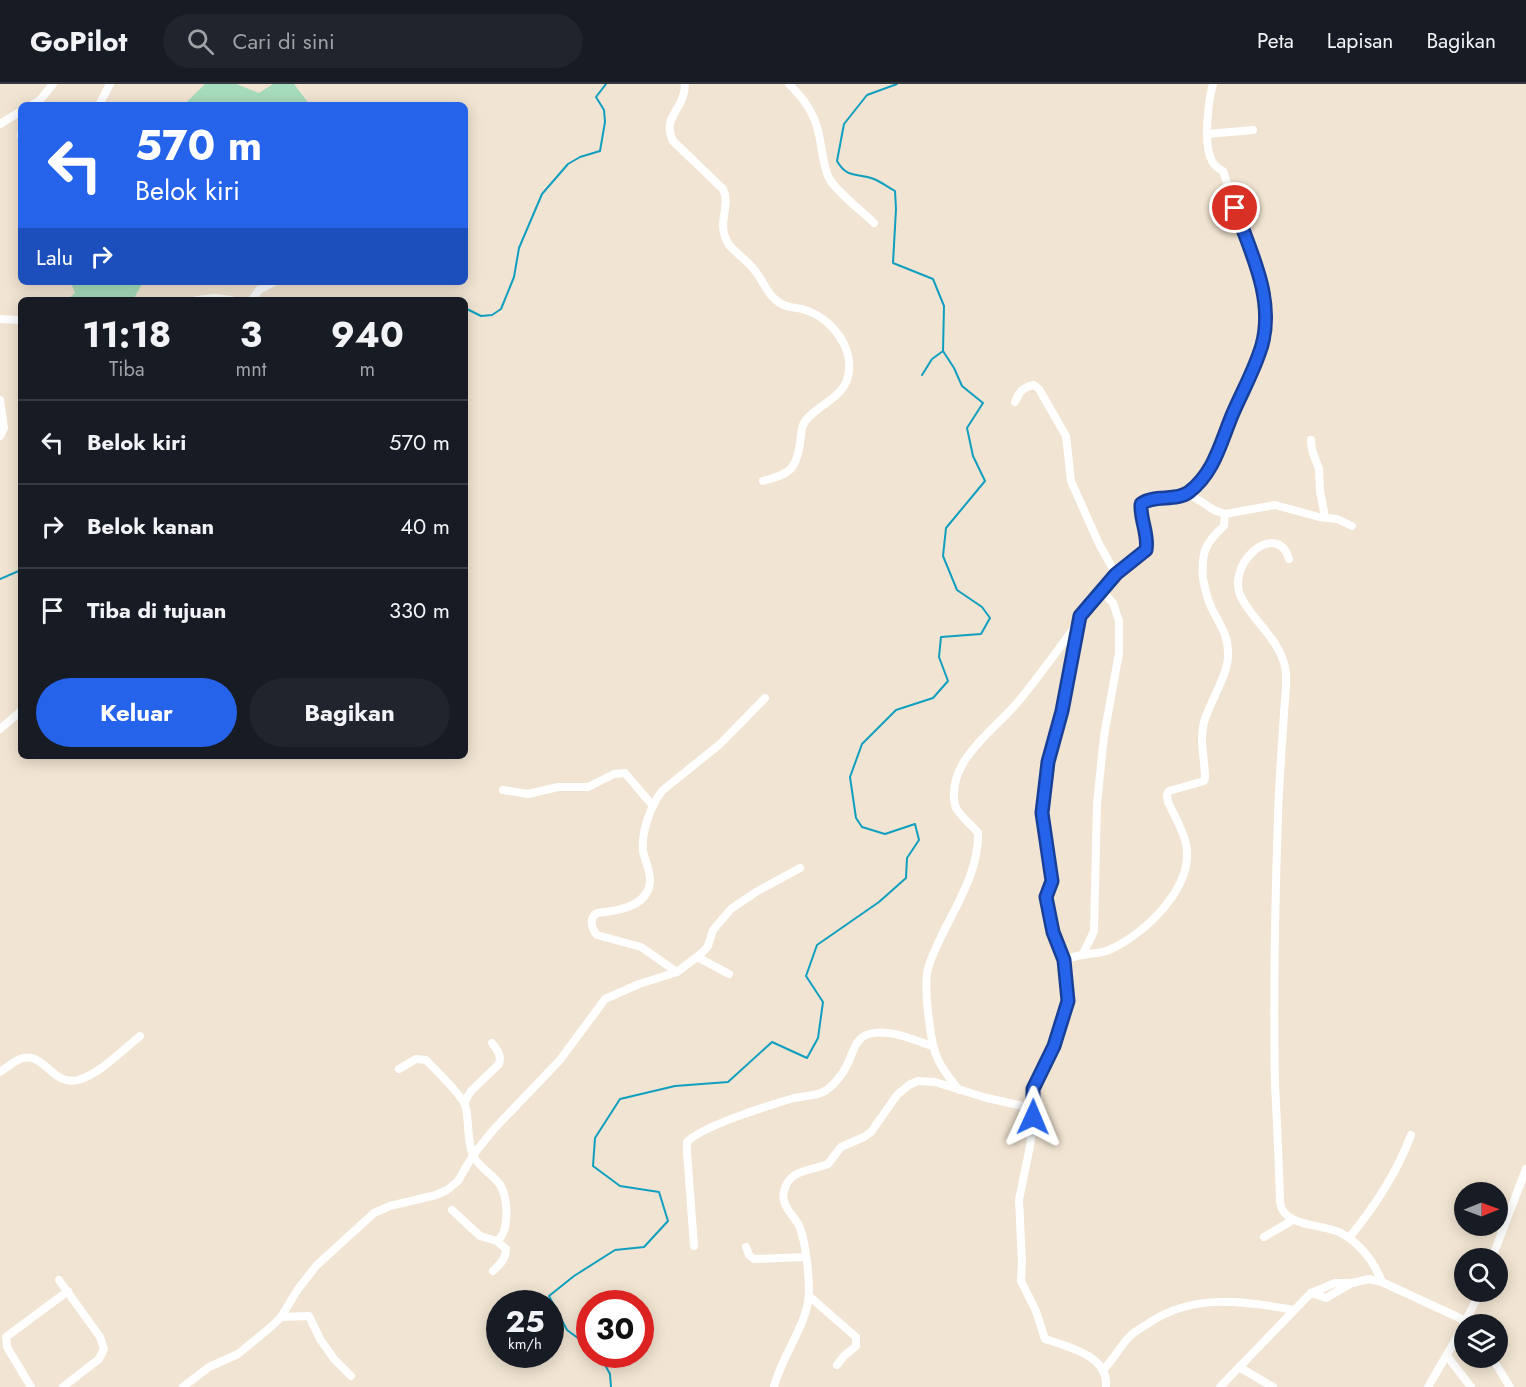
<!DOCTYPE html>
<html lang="id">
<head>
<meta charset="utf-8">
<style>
	body { margin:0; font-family:Jost,sans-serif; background:#20242c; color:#f1f3f6; height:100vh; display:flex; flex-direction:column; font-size:22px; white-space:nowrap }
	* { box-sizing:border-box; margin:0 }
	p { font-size:20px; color:#9ea1a6 }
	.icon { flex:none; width:33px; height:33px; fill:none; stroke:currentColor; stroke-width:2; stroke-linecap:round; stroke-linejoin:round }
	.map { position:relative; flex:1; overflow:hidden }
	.side { position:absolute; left:18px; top:213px; width:450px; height:462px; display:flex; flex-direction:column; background:#171b24; border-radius:9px; box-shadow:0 3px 15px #0003 }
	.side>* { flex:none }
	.banner { position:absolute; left:18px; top:18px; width:450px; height:183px; border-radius:9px; box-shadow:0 3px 15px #0003; background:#2563eb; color:#fff; overflow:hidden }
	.needle { width:39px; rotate:89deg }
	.tools { position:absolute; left:1454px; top:1098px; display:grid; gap:12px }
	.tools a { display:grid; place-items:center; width:54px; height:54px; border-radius:50%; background:#171b24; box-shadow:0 3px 15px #0003; font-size:30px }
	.speed { position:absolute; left:486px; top:1206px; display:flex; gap:12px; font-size:30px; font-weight:700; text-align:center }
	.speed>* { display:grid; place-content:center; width:78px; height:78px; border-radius:50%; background:#171b24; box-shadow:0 3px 15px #0003; line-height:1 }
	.speed small { font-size:15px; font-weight:400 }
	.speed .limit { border:9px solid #d22; background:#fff; color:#111 }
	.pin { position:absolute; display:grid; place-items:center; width:51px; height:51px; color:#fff; margin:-26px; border:3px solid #fff; border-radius:50%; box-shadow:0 2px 6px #0007 }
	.me { position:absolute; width:66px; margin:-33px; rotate:1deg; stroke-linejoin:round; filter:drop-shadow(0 0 4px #0008) }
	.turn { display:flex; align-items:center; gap:21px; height:126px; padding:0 18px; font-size:27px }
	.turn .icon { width:78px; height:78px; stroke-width:2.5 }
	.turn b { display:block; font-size:42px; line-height:51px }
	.then { display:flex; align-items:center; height:57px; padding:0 18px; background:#0003; gap:12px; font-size:22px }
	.eta { display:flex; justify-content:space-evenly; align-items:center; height:102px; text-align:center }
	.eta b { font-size:36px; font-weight:700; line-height:42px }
	.primary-button { display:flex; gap:12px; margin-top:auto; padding:12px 18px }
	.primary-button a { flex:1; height:69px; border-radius:36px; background:#2563eb; color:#fff; font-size:24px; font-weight:700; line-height:69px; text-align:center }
	.primary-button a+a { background:#20242c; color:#f1f3f6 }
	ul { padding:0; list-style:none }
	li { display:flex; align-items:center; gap:18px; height:84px; padding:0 18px; border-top:2px solid #363941 }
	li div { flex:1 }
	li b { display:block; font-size:22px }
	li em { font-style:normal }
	header { display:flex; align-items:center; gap:36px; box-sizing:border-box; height:84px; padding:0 30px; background:#171b24; border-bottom:2px solid #363941 }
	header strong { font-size:28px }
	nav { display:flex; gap:33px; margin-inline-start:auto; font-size:21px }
	.search { width:420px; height:54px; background:#20242c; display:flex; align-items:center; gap:15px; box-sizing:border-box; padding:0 21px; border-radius:33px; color:#9ea1a6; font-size:22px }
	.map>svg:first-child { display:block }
	.green { fill:#a6dcbc }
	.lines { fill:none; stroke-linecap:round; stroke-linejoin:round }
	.stream { stroke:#109fbf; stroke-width:2 }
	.minor { stroke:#fff; stroke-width:8 }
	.route-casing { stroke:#184099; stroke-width:15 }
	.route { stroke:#2563eb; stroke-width:10 }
</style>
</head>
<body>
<header>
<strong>GoPilot</strong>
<div class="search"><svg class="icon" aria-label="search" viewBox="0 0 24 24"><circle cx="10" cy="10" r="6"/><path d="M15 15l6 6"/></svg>Cari di sini</div>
<nav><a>Peta</a><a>Lapisan</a><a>Bagikan</a></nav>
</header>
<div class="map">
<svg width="1526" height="1303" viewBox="0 0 1526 1303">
	<rect width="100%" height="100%" fill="#f1e4d2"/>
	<g class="green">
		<path d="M205,0H236L259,9L273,0H294L310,21H184Z"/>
		<path d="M60,198H143L133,216H67L75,209L71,199Z"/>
	</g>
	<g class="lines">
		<g class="stream">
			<path d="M897,0L867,11L844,40L837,77C848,96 857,88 874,95C881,98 888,103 895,107L896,125L893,179L933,195L944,222L943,267L932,275L922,291"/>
			<path d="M465,224L481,232L492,231L501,225L514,193L519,164L542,110L568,80L580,73L600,67L605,38L604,26L596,13L606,0"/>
			<path d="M0,495L21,486"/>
			<path d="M590,1263L567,1246L549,1212L574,1192L615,1166L644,1163L668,1137L659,1108L620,1102L593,1082L595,1054L620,1015L675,1002L728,998L772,958L807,974L818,954L823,918L806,892L817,861L879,818L906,794L907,774L919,756L915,740L885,750L862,743L856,734L850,693L862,660L896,626L933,614L948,597L939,573L941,553L981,550L990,534L982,523L957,506L943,472L946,444L985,397L973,372L967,344L983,319L962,302L954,284L943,267"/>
			<path d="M599,1270L610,1290L611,1303"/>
		</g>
		<g class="minor">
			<path d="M685,0C685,26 661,32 673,57L723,105C732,123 714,141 730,162C738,171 749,178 756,188C764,198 766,209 777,217C785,224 793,223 802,225C831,233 857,265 847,296C840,316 810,325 803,341C801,347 801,353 800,359C796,387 789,390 763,397"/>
			<path d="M789,0C804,15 815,30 819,51C822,65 823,79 828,92C833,105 863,128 874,139"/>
			<path d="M32,21L40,16L53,0"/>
			<path d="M99,21L110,0"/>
			<path d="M0,40L21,27"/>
			<path d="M1207,50L1253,46"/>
			<path d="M21,52V51"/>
			<path d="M197,216L215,214L231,216"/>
			<path d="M252,216L259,206L274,198"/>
			<path d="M0,235L21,236"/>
			<path d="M0,316L4,344L0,352"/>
			<path d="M1015,318C1019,308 1023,303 1034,301L1039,305L1066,352L1071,397L1099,460L1116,490"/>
			<path d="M1311,356L1312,366L1319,385L1320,407L1325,433"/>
			<path d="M1188,409L1214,426L1225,430L1275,421L1319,433L1337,435L1352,442"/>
			<path d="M1289,475C1277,434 1223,481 1242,515C1255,539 1279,555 1285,583C1288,597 1285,614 1284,628C1282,663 1279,697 1278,732C1275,821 1273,911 1275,1000C1277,1039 1279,1078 1280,1118C1283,1144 1322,1139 1341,1149C1361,1160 1374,1178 1382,1198"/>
			<path d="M0,645L21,627"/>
			<path d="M503,706L528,710L558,703H588L614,690L625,689L653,722"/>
			<path d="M1083,870L1094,847L1097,720L1104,652L1119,569V537L1113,519L1102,507"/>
			<path d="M697,873L729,890"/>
			<path d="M1064,876C1070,874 1076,872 1082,871C1091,869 1100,870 1109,866C1144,851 1195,803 1186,760C1183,746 1174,731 1168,718L1167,711L1169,707L1204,697L1205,694C1205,675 1199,657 1204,638C1210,618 1227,592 1228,573C1229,553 1221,542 1212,525C1207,515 1205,506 1203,494C1201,469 1205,459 1224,442L1225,430"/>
			<path d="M677,888L641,863L597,851C591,844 589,834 597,829C616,827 646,824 650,799C651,788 645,777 643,767C641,748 651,720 663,706L720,660L765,614"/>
			<path d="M399,985L416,975L426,976C434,984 462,1012 465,1021C470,1037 466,1055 473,1071C478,1083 493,1090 500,1101C508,1113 510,1148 497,1157L480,1152L452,1126"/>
			<path d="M0,988C6,984 13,978 20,975C44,966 52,1003 78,996C98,991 124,965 140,952"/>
			<path d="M959,1006C937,979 933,971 929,936C927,921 924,895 929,881C944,837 979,797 978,749C972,741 957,730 955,721C946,678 993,647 1017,619C1037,595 1056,568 1075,543"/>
			<path d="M464,1019L471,1007L499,980C502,971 497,966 492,959"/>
			<path d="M1264,1153L1293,1136"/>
			<path d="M1349,1154C1375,1122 1397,1089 1411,1051"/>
			<path d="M694,1162L687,1068V1058C702,1042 770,1021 794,1014C803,1012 817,1012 825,1007C833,1002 842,991 846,983C853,971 854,954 869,950C889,944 913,956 932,962"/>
			<path d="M746,1163L749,1171L754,1175L805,1173"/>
			<path d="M1492,1174L1526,1085"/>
			<path d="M493,1187C500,1180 506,1175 506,1165L497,1157"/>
			<path d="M59,1196L100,1253L104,1265L99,1275L63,1303"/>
			<path d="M1311,1209L1326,1214L1350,1200"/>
			<path d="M809,1212L856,1253V1262L844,1272L837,1281"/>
			<path d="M281,1233L309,1232L320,1255L334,1275L351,1292"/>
			<path d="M1464,1240L1480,1208"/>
			<path d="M1447,1272L1471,1303"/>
			<path d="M1492,1274L1510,1303"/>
			<path d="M1239,1283L1273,1303"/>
			<path d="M1104,1285C1114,1275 1120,1262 1130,1252C1135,1247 1143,1243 1149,1239C1193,1209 1245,1217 1294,1226"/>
			<path d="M31,1303L7,1263L6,1253L68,1207"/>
			<path d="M183,1303L209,1283L238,1270L272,1242L281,1233L298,1205L317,1181L374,1129L390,1122L436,1111L447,1106L458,1097L473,1071L494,1045L560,976L605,915L639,900L677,888L702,869L708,862L713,846L731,825L756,808L800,784"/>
			<path d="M774,1303C781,1273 809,1238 809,1208C809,1191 806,1160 800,1144C795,1131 780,1123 784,1107C789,1085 811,1087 828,1080L841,1063L864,1053L871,1048L897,1011L909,1001L918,997L935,998L987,1014L1032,1024"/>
			<path d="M1106,1303C1109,1272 1069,1263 1045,1255L1036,1227L1021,1197L1022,1179L1019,1116L1030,1062L1033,1038V1005L1054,962L1068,917L1064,876L1053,848L1046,813L1051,797L1042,729L1045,697L1049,673L1062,627L1080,532L1116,490L1146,466C1149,451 1140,436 1141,420C1154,410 1176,418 1189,408C1215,389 1221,358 1233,330C1242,307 1254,286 1262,263C1277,212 1239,136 1223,87C1219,85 1214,81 1212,77C1203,60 1208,18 1213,0"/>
			<path d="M1220,1303L1311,1209L1335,1199H1352L1369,1195L1382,1198L1466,1237"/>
			<path d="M1428,1303L1464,1241"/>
		</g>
	</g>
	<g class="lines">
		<g class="route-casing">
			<path id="route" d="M1033,1033V1005L1054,962L1068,917L1064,876L1053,848L1046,813L1052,797L1042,729L1048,678L1062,627L1080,532L1116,490L1146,466C1149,451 1140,436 1141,420C1154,410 1176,418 1189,408C1215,388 1221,357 1233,329C1243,306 1255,285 1262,261C1275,214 1250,167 1235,124"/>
		</g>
		<use href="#route" class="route"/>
	</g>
</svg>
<div class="tools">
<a><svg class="needle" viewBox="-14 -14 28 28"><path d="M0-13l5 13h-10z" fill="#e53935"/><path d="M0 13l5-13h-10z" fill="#9ea1a6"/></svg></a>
<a><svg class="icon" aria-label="search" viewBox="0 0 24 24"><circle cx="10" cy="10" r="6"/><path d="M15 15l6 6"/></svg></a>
<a><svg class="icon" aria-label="layers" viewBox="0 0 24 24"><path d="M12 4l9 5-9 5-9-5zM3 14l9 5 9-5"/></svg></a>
</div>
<div class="speed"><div>25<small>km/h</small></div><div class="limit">30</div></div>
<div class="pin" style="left:1235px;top:124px;background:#d93025"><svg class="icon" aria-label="arrive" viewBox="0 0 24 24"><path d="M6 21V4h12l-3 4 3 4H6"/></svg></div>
<svg class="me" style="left:1033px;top:1033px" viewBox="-20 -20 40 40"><path d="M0-17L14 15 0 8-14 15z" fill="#2563eb" stroke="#fff" stroke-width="4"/></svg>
<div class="banner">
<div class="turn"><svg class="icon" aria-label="left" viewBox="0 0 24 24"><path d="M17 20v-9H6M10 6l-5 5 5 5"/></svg><div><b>570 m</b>Belok kiri</div></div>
<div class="then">Lalu<svg class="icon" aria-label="right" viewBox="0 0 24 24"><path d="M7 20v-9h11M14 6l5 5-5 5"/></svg></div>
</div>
<section class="side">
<div class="eta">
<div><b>11:18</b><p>Tiba</p></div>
<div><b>3</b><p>mnt</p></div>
<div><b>940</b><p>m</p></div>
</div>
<ul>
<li><svg class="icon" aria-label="left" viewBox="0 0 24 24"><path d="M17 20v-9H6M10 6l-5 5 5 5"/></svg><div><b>Belok kiri</b></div><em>570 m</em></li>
<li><svg class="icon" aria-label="right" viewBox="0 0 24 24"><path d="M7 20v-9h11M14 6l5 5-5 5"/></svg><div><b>Belok kanan</b></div><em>40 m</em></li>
<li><svg class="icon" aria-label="arrive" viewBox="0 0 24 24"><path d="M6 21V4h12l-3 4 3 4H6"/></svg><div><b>Tiba di tujuan</b></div><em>330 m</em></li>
</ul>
<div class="primary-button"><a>Keluar</a><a>Bagikan</a></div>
</section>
</div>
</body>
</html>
